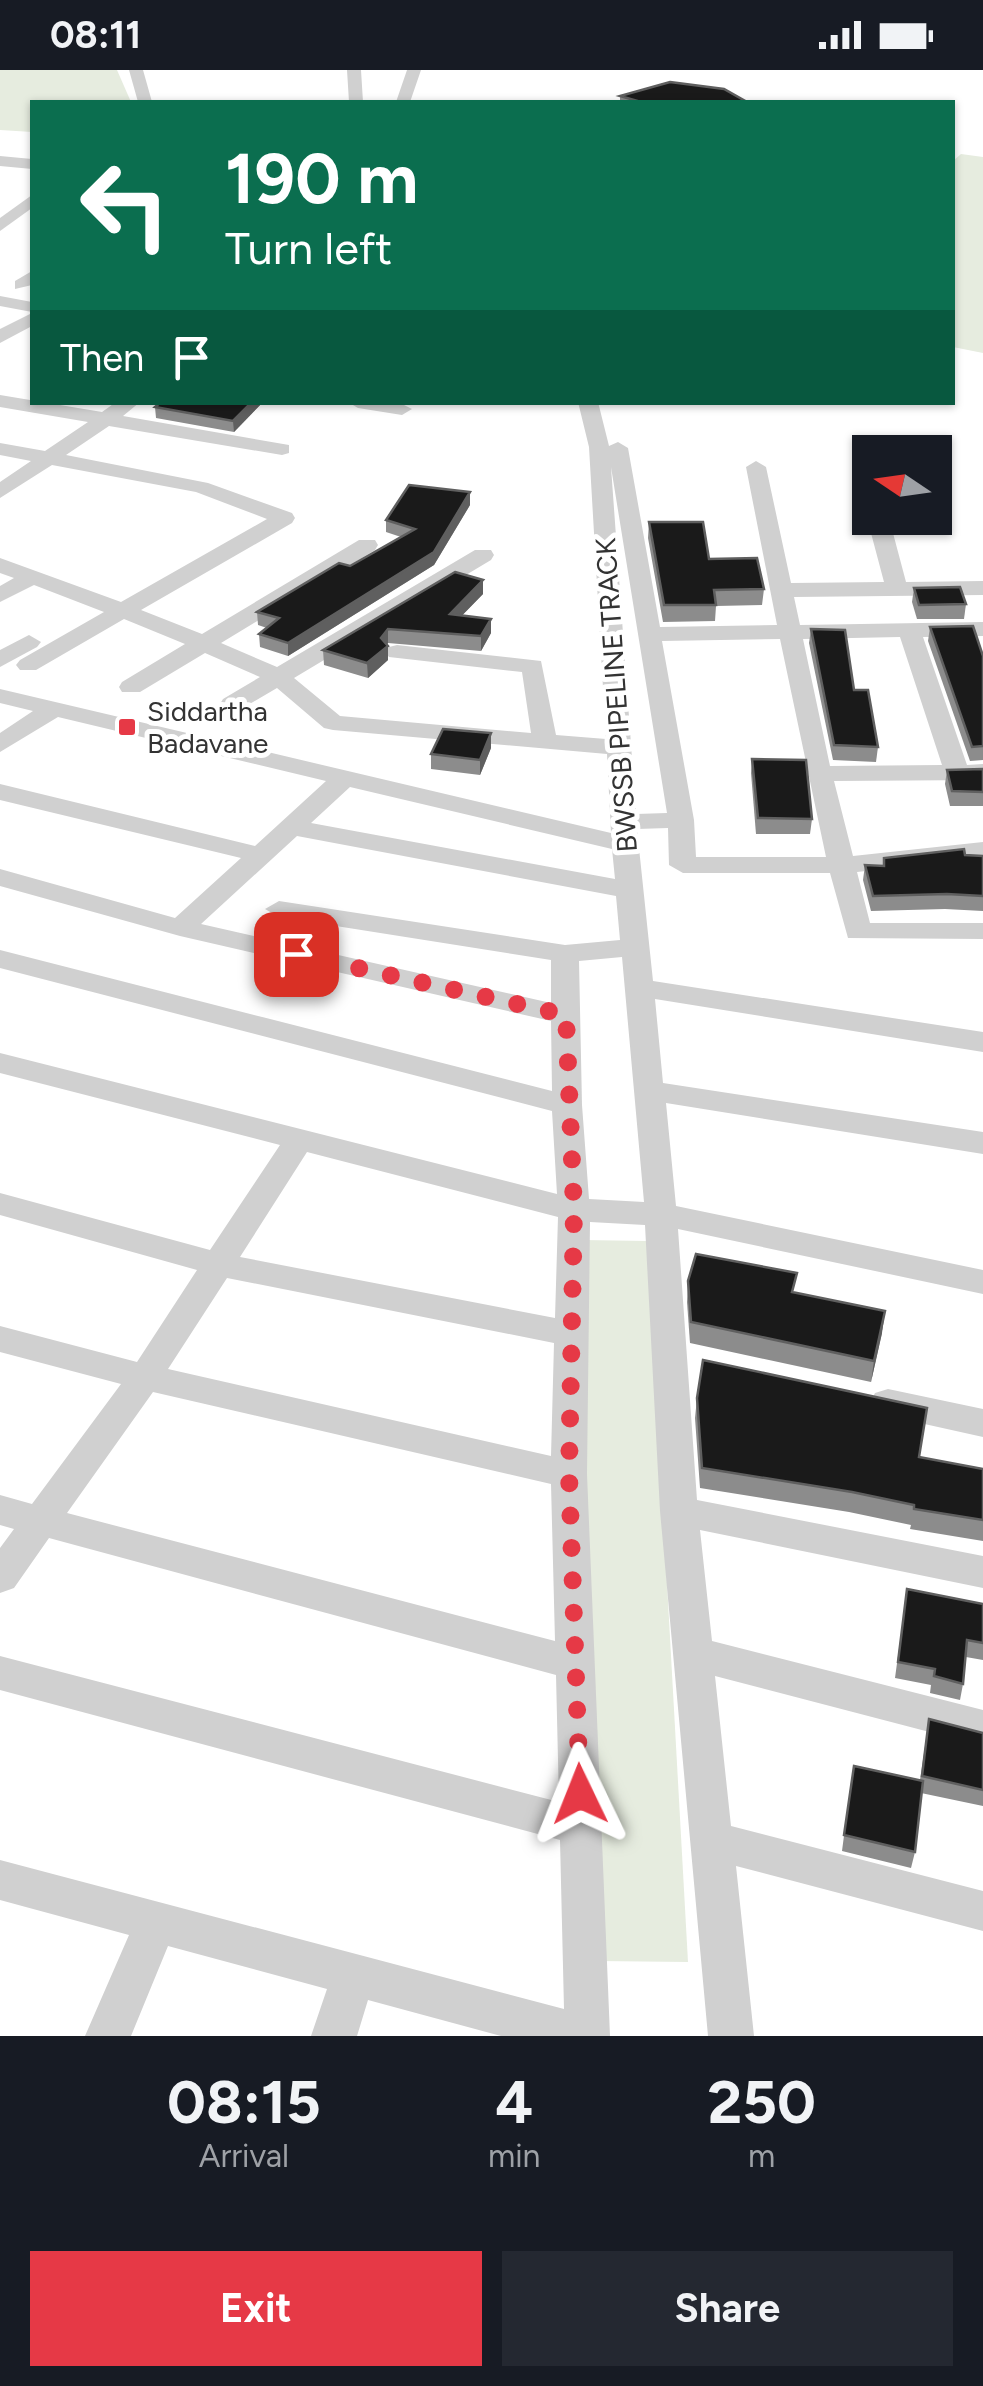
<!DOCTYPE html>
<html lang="en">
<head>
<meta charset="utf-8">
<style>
	body { margin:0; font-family:Figtree,sans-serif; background:#242831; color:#f1f3f6; height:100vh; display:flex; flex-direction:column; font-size:38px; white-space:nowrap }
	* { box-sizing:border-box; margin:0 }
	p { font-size:32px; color:#9ea1a6 }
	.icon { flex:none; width:55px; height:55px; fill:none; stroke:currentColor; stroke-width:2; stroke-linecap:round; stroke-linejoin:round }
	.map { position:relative; height:1966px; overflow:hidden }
	.details { display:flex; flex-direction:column; background:#171b24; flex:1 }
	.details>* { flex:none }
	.banner { position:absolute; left:30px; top:30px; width:925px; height:305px; border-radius:0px; box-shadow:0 2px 8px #0004; background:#0b6e4f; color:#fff; overflow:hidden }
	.needle { width:65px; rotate:283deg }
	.buttons { position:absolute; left:852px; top:365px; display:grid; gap:20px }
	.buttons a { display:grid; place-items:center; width:100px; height:100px; border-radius:0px; background:#171b24; box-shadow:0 2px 8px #0004; font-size:50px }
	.pin { position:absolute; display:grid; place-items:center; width:85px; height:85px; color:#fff; margin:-42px; border-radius:20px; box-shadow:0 5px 15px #0006 }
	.me { position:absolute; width:110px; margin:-55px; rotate:358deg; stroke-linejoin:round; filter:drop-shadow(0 0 8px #0008) }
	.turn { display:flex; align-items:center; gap:35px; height:210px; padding:0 30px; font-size:45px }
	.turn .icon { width:130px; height:130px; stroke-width:2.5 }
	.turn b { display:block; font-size:70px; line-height:85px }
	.then { display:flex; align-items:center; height:95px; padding:0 30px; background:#0003; gap:20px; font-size:38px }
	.eta { display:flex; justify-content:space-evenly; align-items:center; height:170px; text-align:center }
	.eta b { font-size:60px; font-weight:700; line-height:70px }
	.primary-button { display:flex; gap:20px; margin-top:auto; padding:20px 30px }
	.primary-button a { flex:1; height:115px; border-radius:0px; background:#e63946; color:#fff; font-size:40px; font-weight:700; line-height:115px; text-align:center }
	.primary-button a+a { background:#242831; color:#f1f3f6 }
	.status { display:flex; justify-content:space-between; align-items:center; height:70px; padding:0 50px; background:#171b24; direction:ltr }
	.status svg { height:28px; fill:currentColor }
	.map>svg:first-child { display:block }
	.green { fill:#e6ecdf }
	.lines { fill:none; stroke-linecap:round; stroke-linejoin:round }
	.minor { fill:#d0d0d0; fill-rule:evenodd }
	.wall { fill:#8c8c8c }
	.shaded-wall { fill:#5f5f5f }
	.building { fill:#1a1a1a; stroke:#5f5f5f; stroke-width:2.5 }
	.route { stroke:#e63946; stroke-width:18; stroke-dasharray:0 32.4 }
	.poi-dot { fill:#e63946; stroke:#fff; stroke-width:4 }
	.labels { text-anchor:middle; stroke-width:10; stroke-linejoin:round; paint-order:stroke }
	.street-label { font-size:28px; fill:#333; stroke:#fff }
	.poi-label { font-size:28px; fill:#333; stroke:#fff; text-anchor:start }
</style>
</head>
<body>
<div class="status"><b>08:11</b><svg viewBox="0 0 49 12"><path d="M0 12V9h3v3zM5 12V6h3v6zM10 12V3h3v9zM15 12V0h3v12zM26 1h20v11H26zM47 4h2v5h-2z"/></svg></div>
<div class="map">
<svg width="983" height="1966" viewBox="0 0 983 1966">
	<rect width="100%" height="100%" fill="#fff"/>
	<g class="green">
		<path d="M0,0H117L131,32H32V62L0,60Z"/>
		<path d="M961,84L983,87V283L953,277L952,92Z"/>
		<path d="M581,1170L648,1171L688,1892L597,1891Z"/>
	</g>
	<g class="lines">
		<g class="minor">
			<path d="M129,0H143L152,32H138Z"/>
			<path d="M347,0H361L363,32H349Z"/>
			<path d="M407,0H421L410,32H396Z"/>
			<path d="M0,86L32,89V99L0,96Z"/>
			<path d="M32,125V138L0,161V148Z"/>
			<path d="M32,201V215L15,219V211Z"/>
			<path d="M0,226L32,232V242L0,236Z"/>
			<path d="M32,243V256L0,273V259Z"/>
			<path d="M0,325L102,342L116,332H140L123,346L289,375V383L282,385L109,356L66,385L208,413L292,443L295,448L292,453L141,540L202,564L359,470H375L378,475L375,480L221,573L277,597L475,480H491L494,485L491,490L294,608L340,646L531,663L522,602L389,587L385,582L389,577L397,575L541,591L556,665L606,669L589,377L578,332H598L609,376L618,372L628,378L660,557L777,555L746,397L756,391L766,397L791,513L884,512L867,448L870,444V448H889L906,512L983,511V525L794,527L800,555L983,552V566L923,567L967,695L983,694V710L834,711L853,786L983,772V788L857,802L870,853H983V869L848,868L830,803H683L669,795L668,758L637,759L653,911L983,962V982L655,929L663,1013L983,1062V1084L666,1033L676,1136L983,1200V1224L678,1159L697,1430L983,1486V1518L700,1460L712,1571L983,1640V1676L715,1606L731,1756L983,1821V1861L736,1796L754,1966H708L660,1441L645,1155L590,1152L587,1404L610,1966H501L368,1930L357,1966H311L327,1919L168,1876L131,1966H85L129,1865L0,1830V1790L564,1939L560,1770L0,1620V1586L559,1732L556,1605L49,1468L14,1518L0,1523V1478L14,1459L0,1455V1425L32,1434L121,1314L0,1282V1256L137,1292L197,1200L0,1145V1123L210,1180L280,1075L0,1003V983L557,1124L552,1041L0,898V880L552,1021L551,951L180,866L0,816V799L175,848L241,788L0,730V714L255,776L326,711L58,647L0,682V663L33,641L0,633V619L611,763L607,684L333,660L324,658L277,618L241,639H223L220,634L223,629L260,607L205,583L140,622H122L119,617L122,612L185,574L124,549L36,600H20L16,595L20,590L104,542L34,515L0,532V516L14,508L0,503V488L121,532L267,449L196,422L52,395L0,428V412L31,391L0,385V373L45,381L88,352L0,337ZM611,397L667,743L636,744ZM900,567L942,695L830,696L803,569ZM780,569L826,787H696L694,750L662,571ZM350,717L612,779L615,809L311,753ZM297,766L616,826L620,870L565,875L279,831L265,839L279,847L551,890V933L201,854ZM622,887L644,1132L589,1129L582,1035L579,891ZM307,1082L558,1147L555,1248L240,1187ZM227,1208L554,1273L551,1386L168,1299ZM153,1322L551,1414L555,1571L67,1443Z"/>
			<path d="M348,332H398L412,339L402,345L358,338Z"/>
			<path d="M29,565L41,572L37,577L0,597V580Z"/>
			<path d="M888,1319L983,1339V1367L875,1343L870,1333L875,1323Z"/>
		</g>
	</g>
	<g class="wall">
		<path d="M620,26L747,32H620Z"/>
		<path d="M161,332H263L234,362L156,348L155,337Z"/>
		<path d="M470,435L434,495L288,586L260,577L259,564L267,558L258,555L257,542L350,496L401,467L386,462V450Z"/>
		<path d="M649,452L709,489L764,519L762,535L716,536L715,551L663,552L648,468Z"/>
		<path d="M483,510V524L462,545L491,563L481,581L388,573L387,575L388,590L368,608L324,595L323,580Z"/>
		<path d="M914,518L966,534L964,549H917L912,532Z"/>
		<path d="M930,557L983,586V690L970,691L928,571Z"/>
		<path d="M811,559L854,620L878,677L876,692L833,690L809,573Z"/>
		<path d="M491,678L480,705L431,699V684Z"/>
		<path d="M752,689L812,749L810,764H756L751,703Z"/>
		<path d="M983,699V736H950L945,714L947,700Z"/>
		<path d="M965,785L983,786V841L945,839L871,841L863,810L865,795L883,796L884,788Z"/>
		<path d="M688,1211L794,1222L882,1263L871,1312L690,1273L687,1232Z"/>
		<path d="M697,1328L919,1387L983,1399V1471L910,1459L911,1455L849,1442L700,1418L695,1348Z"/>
		<path d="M907,1519L983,1534V1590L966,1587L963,1614L960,1630L930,1623L931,1615L895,1608Z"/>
		<path d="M929,1649L983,1663V1736L921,1723L915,1782L911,1798L842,1781L851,1712L920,1710Z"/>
	</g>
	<g class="shaded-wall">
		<path d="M252,332H263L234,362L233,351Z"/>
		<path d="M470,422V435L434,495L288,586V573Z"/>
		<path d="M483,510V524L450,558V544Z"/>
		<path d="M491,549V563L481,581V566Z"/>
		<path d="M388,559V573L383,580L388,576V590L368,608L367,593L381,568Z"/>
		<path d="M491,663V678L480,705V690Z"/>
		<path d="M885,1241L882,1263L871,1312L874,1291Z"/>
	</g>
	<g class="building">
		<path d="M670,12L724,19L747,32H641L620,26Z"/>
		<path d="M161,332H252L233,351L155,337Z"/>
		<path d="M409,415L470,422L434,482L288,573L259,564L279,548L257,542L339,493L350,496L415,459L386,450Z"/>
		<path d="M649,452H703L709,489L757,488L764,519L714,520L716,535H664Z"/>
		<path d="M455,502L483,510L450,544L491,549L481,566L388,559L381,568L388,576L367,593L323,580Z"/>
		<path d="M960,517L966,534L919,535L914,518Z"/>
		<path d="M973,556L983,586V676L972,677L930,557Z"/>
		<path d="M811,559L845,560L854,620H868L878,677L834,675Z"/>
		<path d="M443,659L491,663L480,690L431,684Z"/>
		<path d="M752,689L806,690L812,749L758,748Z"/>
		<path d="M983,699V722L952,721L947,700Z"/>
		<path d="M964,779L965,785L983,786V826L947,824L873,826L865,795L884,796V788Z"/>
		<path d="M696,1184L797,1203L792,1222L885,1241L874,1291L691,1252L688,1211Z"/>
		<path d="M703,1290L927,1338L919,1387L983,1399V1450L914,1439V1435L852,1422L702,1398L697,1328Z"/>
		<path d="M907,1519L983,1534V1573L967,1570L963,1614L934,1606L935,1599L898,1592Z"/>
		<path d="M929,1649L983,1663V1720L922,1706Z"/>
		<path d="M854,1696L923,1711L915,1782L844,1765Z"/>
	</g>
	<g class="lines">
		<path class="route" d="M296,884L566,945L574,1140L569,1404L580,1724"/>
	</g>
	<rect class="poi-dot" x="117" y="647" width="20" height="20" rx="5"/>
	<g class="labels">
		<g class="street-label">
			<text transform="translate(616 625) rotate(-94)" y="10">BWSSB PIPELINE TRACK</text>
		</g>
		<g class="poi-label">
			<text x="147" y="651">Siddartha<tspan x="147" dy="32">Badavane</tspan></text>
		</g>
	</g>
</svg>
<div class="buttons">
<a><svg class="needle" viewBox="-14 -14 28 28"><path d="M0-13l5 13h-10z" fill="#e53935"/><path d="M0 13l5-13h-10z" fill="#9ea1a6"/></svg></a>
</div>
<div class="pin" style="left:296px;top:884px;background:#d93025"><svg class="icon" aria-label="arrive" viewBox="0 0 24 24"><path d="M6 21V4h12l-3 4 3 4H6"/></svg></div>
<svg class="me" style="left:580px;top:1724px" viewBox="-20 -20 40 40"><path d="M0-17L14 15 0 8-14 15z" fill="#e63946" stroke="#fff" stroke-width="4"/></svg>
<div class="banner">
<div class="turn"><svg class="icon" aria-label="left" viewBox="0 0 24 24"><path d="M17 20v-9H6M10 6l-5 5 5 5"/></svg><div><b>190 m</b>Turn left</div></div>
<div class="then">Then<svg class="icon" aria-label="arrive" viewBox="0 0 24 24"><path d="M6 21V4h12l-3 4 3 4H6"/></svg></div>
</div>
</div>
<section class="details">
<div class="eta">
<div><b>08:15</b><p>Arrival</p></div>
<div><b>4</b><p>min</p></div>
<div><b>250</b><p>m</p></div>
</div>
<div class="primary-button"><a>Exit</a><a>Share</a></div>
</section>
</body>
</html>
